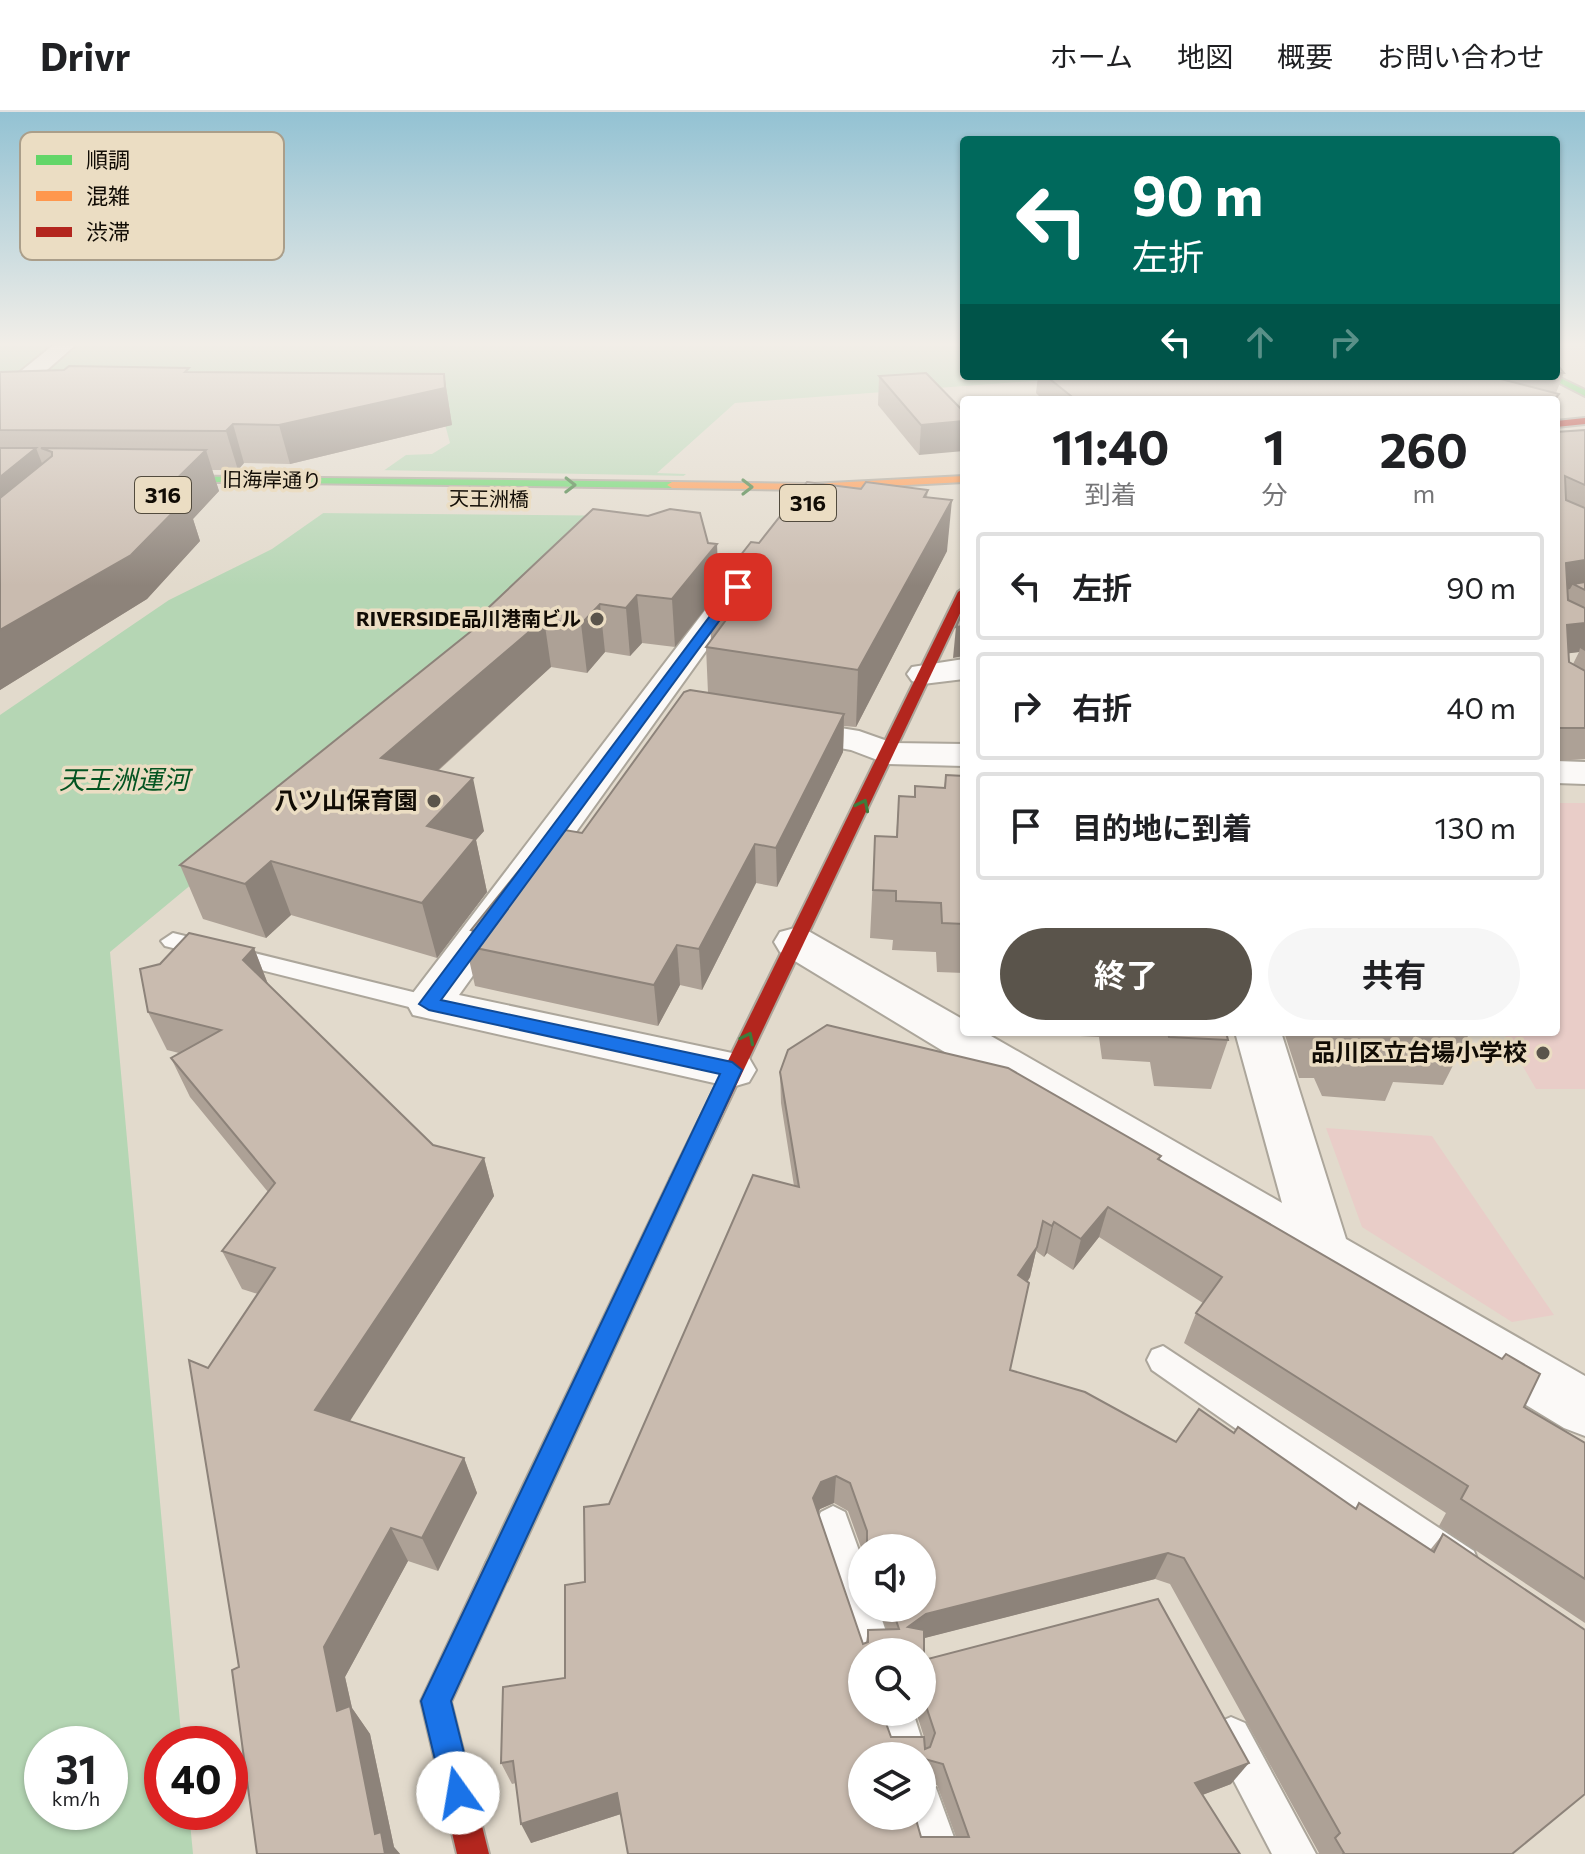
<!DOCTYPE html>
<html lang="ja">
<head>
<meta charset="utf-8">
<style>
	body { margin:0; font-family:Commissioner,"Noto Sans JP",sans-serif; background:#f6f6f6; color:#202124; height:100vh; display:flex; flex-direction:column; font-size:30px; white-space:nowrap }
	* { box-sizing:border-box; margin:0 }
	p { font-size:26px; color:#757577 }
	.icon { flex:none; width:44px; height:44px; fill:none; stroke:currentColor; stroke-width:2; stroke-linecap:round; stroke-linejoin:round }
	.map { position:relative; flex:1; overflow:hidden }
	.details { position:absolute; left:960px; top:284px; width:600px; height:640px; display:flex; flex-direction:column; background:#fff; border-radius:8px; box-shadow:0 2px 6px #0004 }
	.details>* { flex:none }
	.guide { position:absolute; left:960px; top:24px; width:600px; height:244px; border-radius:8px; box-shadow:0 2px 6px #0004; background:#00695c; color:#fff; overflow:hidden }
	.tools { position:absolute; left:848px; top:1422px; display:grid; gap:16px }
	.tools a { display:grid; place-items:center; width:88px; height:88px; border-radius:50%; background:#fff; box-shadow:0 2px 6px #0004; font-size:40px }
	.speed { position:absolute; left:24px; top:1614px; display:flex; gap:16px; font-size:40px; font-weight:700; text-align:center }
	.speed>* { display:grid; place-content:center; width:104px; height:104px; border-radius:50%; background:#fff; box-shadow:0 2px 6px #0004; line-height:1 }
	.speed small { font-size:20px; font-weight:400 }
	.speed .limit { border:12px solid #d22; background:#fff; color:#111 }
	.pin { position:absolute; display:grid; place-items:center; width:68px; height:68px; color:#fff; margin:-34px; border-radius:16px; box-shadow:0 4px 12px #0006 }
	.me { position:absolute; width:88px; margin:-44px; rotate:347deg; stroke-linejoin:round; filter:drop-shadow(0 0 6px #0008) }
	.turn { display:flex; align-items:center; gap:28px; height:168px; padding:0 40px; font-size:36px }
	.turn .icon { width:104px; height:104px; stroke-width:2.5 }
	.turn b { display:block; font-size:56px; line-height:68px }
	.lanes { display:flex; align-items:center; height:76px; padding:0 40px; background:#0003; justify-content:center; gap:40px; direction:ltr }
	.lanes .off { opacity:.35 }
	.eta { display:flex; justify-content:space-evenly; align-items:center; height:136px; text-align:center }
	.eta b { font-size:48px; font-weight:700; line-height:56px }
	.cta { display:flex; gap:16px; margin-top:auto; padding:16px 40px }
	.cta a { flex:1; height:92px; border-radius:48px; background:#5a544b; color:#fff; font-size:32px; font-weight:700; line-height:92px; text-align:center }
	.cta a+a { background:#f6f6f6; color:#202124 }
	ul { padding:0; list-style:none }
	li { display:flex; align-items:center; gap:24px; height:108px; margin:0 16px 12px; padding:0 24px; border:4px solid #e0e0e0; border-radius:8px }
	li div { flex:1 }
	li b { display:block; font-size:30px }
	li em { font-style:normal }
	header { display:flex; align-items:center; gap:48px; box-sizing:border-box; height:112px; padding:0 40px; background:#fff; border-bottom:2px solid #e0e0e0 }
	header strong { font-size:38px }
	nav { display:flex; gap:44px; margin-inline-start:auto; font-size:28px }
	.map>svg:first-child { display:block }
	.green { fill:#e9cdc8 }
	.water { fill:#b5d6b4; fill-rule:evenodd }
	.pier { fill:#e2dacc }
	.lines { fill:none; stroke-linecap:round; stroke-linejoin:round }
	.lane-casing { stroke:#aca69b; stroke-width:4 }
	.street-casing { stroke:#aca69b; stroke-width:4 }
	.fast-casing { stroke:#aca69b; stroke-width:4 }
	.slow-casing { stroke:#aca69b; stroke-width:4 }
	.jam-casing { stroke:#aca69b; stroke-width:4 }
	.lane { fill:#fbf9f7; fill-rule:evenodd }
	.street { fill:#fbf9f7; fill-rule:evenodd }
	.fast { fill:#63d668; fill-rule:evenodd }
	.slow { fill:#ff974d; fill-rule:evenodd }
	.jam { fill:#b3261e; fill-rule:evenodd }
	.wall { fill:#ada196; fill-rule:evenodd }
	.shaded-wall { fill:#8d837a }
	.building { fill:#c9bbaf; stroke:#8d837a; stroke-width:2; fill-rule:evenodd }
	.oneway { stroke:#3e7b3b }
	.route { fill:#1a73e8; stroke:#114b97; stroke-width:2 }
	.poi-dot { fill:#5a544b; stroke:#ebddc3; stroke-width:3 }
	.labels { text-anchor:middle; stroke-width:7; stroke-linejoin:round; paint-order:stroke }
	.far-street-label { font-size:20px; fill:#110c05; stroke:#ebddc3 }
	.far-poi-label { font-size:20px; font-weight:bold; fill:#110c05; stroke:#ebddc3; text-anchor:end }
	.shield { fill:#ebddc3; stroke:#524b3e; stroke-width:2 }
	.shield-label { font-size:22px; font-weight:bold; fill:#110c05 }
	.poi-label { font-size:24px; font-weight:bold; fill:#110c05; stroke:#ebddc3; text-anchor:end }
	.water-label { font-size:26px; font-style:italic; fill:#035421; stroke:#ebddc3 }
	.key { fill:#ebddc3; stroke:#aa9e8a; stroke-width:2 }
	.key-label { font-size:22px; fill:#110c05 }
</style>
</head>
<body>
<header>
<strong>Drivr</strong>
<nav><a>ホーム</a><a>地図</a><a>概要</a><a>お問い合わせ</a></nav>
</header>
<div class="map">
<svg width="1585" height="1742" viewBox="0 0 1585 1742">
	<rect width="100%" height="100%" fill="#e2dacc"/>
	<g class="green">
		<path d="M1556,691H1585V977H1536L1503,920H1556Z"/>
		<path d="M1326,1016L1432,1024L1554,1203L1512,1210L1362,1115Z"/>
	</g>
	<path class="water" d="M0,230H964V264H1101L735,291L657,361L686,362L110,840L182,1632H162V1700H189L193,1742H0V603L169,488L272,437L406,343L432,342L450,331L438,286L0,276ZM42,1632H110V1700H42Z"/>
	<path class="pier" d="M376,358L690,364L642,404L314,401Z"/>
	<g class="lines">
		<g class="lane-casing">
			<g id="lane">
				<path d="M173,821L429,884L438,886L441,892L438,898L429,900L165,834L161,829Z"/>
				<path d="M1163,1234L1474,1439L1479,1452L1474,1465L1461,1470L1448,1465L1152,1258L1147,1248L1152,1238Z"/>
				<path d="M833,1394L845,1400L862,1447V1496H878L893,1540H862V1554L815,1412L821,1400Z"/>
				<path d="M873,1600H913L927,1644L922,1656V1644H887Z"/>
				<path d="M1231,1605L1245,1611L1316,1742H1272L1211,1625L1217,1611Z"/>
				<path d="M922,1670L936,1676L960,1742H918L906,1704H922Z"/>
			</g>
		</g>
		<g class="street-casing">
			<g id="street">
				<path d="M57,230H79L8,292L0,294V276Z"/>
				<path d="M745,456L755,459L759,465L459,883L732,941L749,946L756,958L749,970L732,975L413,903L407,892L413,881L735,459Z"/>
				<path d="M964,547V567L923,572L912,569L907,562L912,555Z"/>
				<path d="M785,607L859,619L893,631L964,632V654L888,652L851,638L773,624L768,617L773,610Z"/>
				<path d="M1556,649L1585,650V672L1556,671Z"/>
				<path d="M795,816L810,820L964,908V920H984L1282,1091L1235,920H1281L1346,1127L1585,1264V1324L1564,1316L780,840L774,830L780,820Z"/>
			</g>
		</g>
		<g class="fast-casing">
			<g id="fast">
				<path d="M1546,264H1556L1585,278V284Z"/>
				<path d="M155,364L672,370L677,373L672,376L151,369L150,367Z"/>
				<path d="M681,1059L688,1061L692,1067L507,1469L497,1473L487,1469L483,1459L487,1449L670,1067L674,1061Z"/>
			</g>
		</g>
		<g class="slow-casing">
			<path id="slow" d="M964,364V370L811,378L672,376L667,373L672,370L811,372Z"/>
		</g>
		<g class="jam-casing">
			<g id="jam">
				<path d="M1585,306V312L1556,315V309Z"/>
				<path d="M964,476V493L692,1067L688,1073L681,1075L674,1073L670,1067L958,480Z"/>
				<path d="M497,1445L507,1449L511,1459L451,1590L489,1742H457L421,1589L487,1449Z"/>
			</g>
		</g>
		<use href="#lane" class="lane"/>
		<use href="#street" class="street"/>
		<use href="#fast" class="fast"/>
		<use href="#slow" class="slow"/>
		<use href="#jam" class="jam"/>
	</g>
	<g class="wall">
		<path d="M1556,251L1564,261L1556,281L1559,282L1556,289L1043,288L1036,281L1038,264H1556Z"/>
		<path d="M0,260L444,262L452,313L290,352L244,351L238,358H212L219,379L193,407L200,429L147,487L0,578Z"/>
		<path d="M926,261L919,343L878,293L879,264Z"/>
		<path d="M1585,318V647L1556,649V320ZM1579,540L1573,552L1569,550L1568,541Z"/>
		<path d="M861,377L928,378L927,385L947,439L856,615L844,614L843,640L777,775L756,771L702,878L680,873L658,914L475,874L466,834L473,824L471,818L582,721L708,581L706,535L711,529L709,492L675,535L642,531L630,544L605,540L587,561L551,555L438,659L484,719L476,728L487,780L437,846L291,803L266,826L203,807L180,753L488,506L486,498L719,472L759,431Z"/>
		<path d="M946,663L964,664V861L937,860L936,840L892,838L893,828L870,826L875,724L896,725L899,684L914,685L915,674L944,676Z"/>
		<path d="M254,836L268,872L433,1033L484,1046L494,1084L349,1309L464,1346L477,1381L438,1459L408,1449L345,1565L352,1596L370,1622L394,1735L400,1742H257L208,1256L258,1182L242,1177L222,1139L268,1080L190,985L171,946L179,941L167,938L148,900Z"/>
		<path d="M1042,920H1226L1228,928L1211,977L1154,974L1150,950L1102,947L1099,925L1043,922Z"/>
		<path d="M1284,920H1470L1443,973L1393,970L1385,989L1322,984L1314,966H1299Z"/>
		<path d="M780,960L1161,1044L1159,1048L1524,1295L1585,1331V1511L1439,1414L1446,1401L1184,1231L1196,1201L1203,1191L1099,1125L1073,1158L1047,1141L1044,1145L1036,1139L1030,1165L1028,1169L1010,1258L1176,1330L1234,1321L1356,1397L1430,1438L1443,1422L1512,1742H1317L1319,1741L1170,1472L1155,1467L924,1526V1544L928,1547L1231,1672L1202,1683L1240,1742H628L621,1702L531,1731L516,1671L512,1672L501,1651L565,1566L585,1470L609,1392L794,1074L781,991ZM834,1391L848,1399L862,1438V1436H922V1496H879L887,1518H868L866,1530L863,1532L818,1401L820,1397ZM862,1540H922V1600H916L924,1625H891ZM862,1644H922V1689L924,1681V1670L937,1673L956,1725H921Z"/>
	</g>
	<g class="shaded-wall">
		<path d="M444,262L452,313L290,352L279,313Z"/>
		<path d="M964,309V339L919,343L921,313Z"/>
		<path d="M233,312L244,351L238,358L226,319Z"/>
		<path d="M36,336L52,377L0,419V365Z"/>
		<path d="M206,338L219,379L193,407L200,429L147,487L0,578V518L157,386Z"/>
		<path d="M952,388L947,439L856,615L858,558Z"/>
		<path d="M717,432L719,478L708,485L709,492L675,535L672,487Z"/>
		<path d="M1585,448V475L1573,472L1570,477L1556,480L1566,451Z"/>
		<path d="M637,483L642,531L630,544L626,496Z"/>
		<path d="M600,492L605,540L587,561L581,512Z"/>
		<path d="M544,507L551,555L394,698L381,646Z"/>
		<path d="M1585,511V539L1580,536L1579,540L1556,543L1567,513Z"/>
		<path d="M964,514V544L953,546L956,515Z"/>
		<path d="M844,602L843,640L777,775L776,736Z"/>
		<path d="M473,666L484,719L476,728L487,780L437,846L422,791L427,714Z"/>
		<path d="M755,732L756,771L702,878L699,837Z"/>
		<path d="M271,749L291,803L266,826L245,772Z"/>
		<path d="M677,833L680,873L658,914L654,873Z"/>
		<path d="M254,836L269,875L243,848Z"/>
		<path d="M484,1046L494,1084L334,1334L315,1298Z"/>
		<path d="M1108,1095L1099,1125L1073,1158L1081,1127Z"/>
		<path d="M1054,1110L1047,1141L1044,1145L1052,1114Z"/>
		<path d="M1037,1135L1030,1165L1012,1193L1018,1163Z"/>
		<path d="M464,1346L477,1381L438,1459L422,1426Z"/>
		<path d="M836,1364L834,1391L820,1397L812,1413L813,1386L821,1370Z"/>
		<path d="M391,1416L408,1449L345,1565L352,1596L370,1622L394,1735L400,1742H385L375,1722L337,1599L324,1535Z"/>
		<path d="M1168,1441L1155,1467L921,1527L908,1515L926,1502Z"/>
		<path d="M1249,1651L1231,1672L1179,1692L1195,1671Z"/>
		<path d="M617,1681L624,1701L531,1731L521,1712Z"/>
	</g>
	<g class="building">
		<path d="M1556,251L1564,261H1556Z"/>
		<path d="M69,254L189,256L185,260L444,262L445,276L279,313L233,312L226,319L0,318V260L64,258Z"/>
		<path d="M926,261L964,300V309L921,313L879,264Z"/>
		<path d="M1046,264H1516L1493,265L1559,282L1554,288H1076Z"/>
		<path d="M1585,318V373L1565,364L1566,388L1585,396V448L1566,451L1568,488L1585,496V511L1567,513L1569,550L1585,559V616H1556V320Z"/>
		<path d="M0,336H36L0,365Z"/>
		<path d="M41,336L206,338L157,386L186,387L131,443L0,518V386L52,344V340Z"/>
		<path d="M807,370L861,377L866,370L928,378L924,385L952,388L858,558L706,535L740,489L708,485L751,430L759,431Z"/>
		<path d="M593,397L648,404L670,397L700,401L708,431L717,432L672,487L637,483L626,496L600,492L581,512L544,507L381,646L473,666L427,714L475,727L422,791L271,749L245,772L180,753L495,500L486,498Z"/>
		<path d="M1585,470V478L1573,472Z"/>
		<path d="M964,496V514L956,515Z"/>
		<path d="M690,578L844,602L776,736L755,732L699,837L677,833L654,873L466,834L476,819L471,818L553,716L582,721L684,580Z"/>
		<path d="M946,663L964,664V812L942,811L941,791L896,789V779L873,778L875,724L897,725L899,684L915,685V674L945,676Z"/>
		<path d="M189,821L254,836L243,848L433,1033L484,1046L315,1298L464,1346L422,1426L391,1416L324,1535L337,1599L350,1594L375,1722L381,1720L385,1742H257L232,1558L239,1555L189,1248L208,1256L275,1156L222,1139L275,1071L171,946L221,918L148,900L140,857L160,852Z"/>
		<path d="M827,913L1008,956L1161,1044L1158,1047L1502,1247L1506,1242L1540,1262L1524,1295L1585,1331V1467L1461,1387L1468,1374L1196,1201L1222,1165L1108,1095L1081,1127L1054,1110L1052,1114L1043,1109L1037,1135L1018,1163L1029,1171L1010,1258L1085,1280L1176,1330L1199,1297L1234,1321L1238,1315L1356,1397L1359,1391L1434,1440L1443,1422L1585,1518V1682L1512,1742H1343L1344,1741L1335,1726L1340,1721L1184,1446L1168,1441L926,1502L908,1515L924,1518V1544L928,1547L1158,1487L1249,1651L1195,1671L1240,1742H628L617,1681L521,1712L513,1649L501,1651L503,1575L565,1566V1473L585,1470L584,1395L609,1392L753,1063L799,1075L780,960L788,938ZM836,1364L850,1371L867,1419V1436H922V1496H892L899,1517L868,1518V1530L863,1532L813,1386L821,1370ZM862,1540H922V1582L935,1621L930,1635L925,1637L924,1625H891L882,1600H862ZM862,1644H922V1681H924L925,1647L943,1652L969,1725H921L915,1704H862Z"/>
		<path d="M1168,920H1226L1228,928L1169,925Z"/>
	</g>
	<defs><path id="oneway-chevron" d="M-2-3.5L2.5 0L-2 3.5" fill="none" stroke-width="1.6" stroke-linecap="round" stroke-linejoin="round" transform="scale(2)"/></defs>
	<g class="oneway">
		<use href="#oneway-chevron" transform="translate(570 373) rotate(1)"/>
		<use href="#oneway-chevron" transform="translate(747 375)"/>
		<use href="#oneway-chevron" transform="translate(863 693) rotate(-64)"/>
		<use href="#oneway-chevron" transform="translate(748 926) rotate(-64)"/>
	</g>
	<linearGradient id="sky" x2="0" y2="1"><stop stop-color="#93c2d3"/><stop offset="0.49" stop-color="#f2eee8"/><stop offset="1" stop-color="#f2eee8" stop-opacity="0"/></linearGradient>
	<rect width="1585" height="474" fill="url(#sky)"/>
	<path class="route" d="M734,472L744,475L441,888L732,950L742,958L451,1589L474,1681L469,1692L458,1696L447,1692L443,1681L421,1589L720,962L429,898L419,892Z"/>
	<g class="poi-dot">
		<circle cx="597" cy="507" r="8"/>
		<circle cx="434" cy="689" r="8"/>
		<circle cx="1543" cy="941" r="8"/>
	</g>
	<g class="labels">
		<g class="far-street-label">
			<text transform="translate(272 368) rotate(1)" y="7">旧海岸通り</text>
			<text transform="translate(489 387) rotate(1)" y="7">天王洲橋</text>
		</g>
		<g class="far-poi-label">
			<text x="581" y="514">RIVERSIDE品川港南ビル</text>
		</g>
		<g class="shield">
			<rect x="135" y="365" width="56" height="36" rx="6"/>
			<rect x="780" y="373" width="56" height="36" rx="6"/>
		</g>
		<g class="shield-label">
			<text x="163" y="391">316</text>
			<text x="808" y="399">316</text>
		</g>
		<g class="poi-label">
			<text x="418" y="697">八ツ山保育園</text>
			<text x="1527" y="949">品川区立台場小学校</text>
		</g>
		<g class="water-label">
			<text x="124" y="677">天王洲運河</text>
		</g>
	</g>
	<rect x="20" y="20" width="264" height="128" rx="12" class="key"/>
	<rect x="36" y="43" width="36" height="10" fill="#63d668"/>
	<rect x="36" y="79" width="36" height="10" fill="#ff974d"/>
	<rect x="36" y="115" width="36" height="10" fill="#b3261e"/>
	<g class="key-label">
		<text x="86" y="56">順調</text>
		<text x="86" y="92">混雑</text>
		<text x="86" y="128">渋滞</text>
	</g>
</svg>
<div class="tools">
<a><svg class="icon" aria-label="sound" viewBox="0 0 24 24"><path d="M4 9h4l5-4v14l-5-4H4zM17 9q2 3 0 6"/></svg></a>
<a><svg class="icon" aria-label="search" viewBox="0 0 24 24"><circle cx="10" cy="10" r="6"/><path d="M15 15l6 6"/></svg></a>
<a><svg class="icon" aria-label="layers" viewBox="0 0 24 24"><path d="M12 4l9 5-9 5-9-5zM3 14l9 5 9-5"/></svg></a>
</div>
<div class="speed"><div>31<small>km/h</small></div><div class="limit">40</div></div>
<div class="pin" style="left:738px;top:475px;background:#d93025"><svg class="icon" aria-label="arrive" viewBox="0 0 24 24"><path d="M6 21V4h12l-3 4 3 4H6"/></svg></div>
<svg class="me" style="left:458px;top:1681px" viewBox="-20 -20 40 40"><circle r="19" fill="#fff"/><path d="M0-13L10 11 0 6-10 11z" fill="#1a73e8"/></svg>
<div class="guide">
<div class="turn"><svg class="icon" aria-label="left" viewBox="0 0 24 24"><path d="M17 20v-9H6M10 6l-5 5 5 5"/></svg><div><b>90 m</b>左折</div></div>
<div class="lanes"><svg class="icon" aria-label="left" viewBox="0 0 24 24"><path d="M17 20v-9H6M10 6l-5 5 5 5"/></svg><svg class="icon off" aria-label="ahead" viewBox="0 0 24 24"><path d="M12 20V5M6 11l6-6 6 6"/></svg><svg class="icon off" aria-label="right" viewBox="0 0 24 24"><path d="M7 20v-9h11M14 6l5 5-5 5"/></svg></div>
</div>
<section class="details">
<div class="eta">
<div><b>11:40</b><p>到着</p></div>
<div><b>1</b><p>分</p></div>
<div><b>260</b><p>m</p></div>
</div>
<ul>
<li><svg class="icon" aria-label="left" viewBox="0 0 24 24"><path d="M17 20v-9H6M10 6l-5 5 5 5"/></svg><div><b>左折</b></div><em>90 m</em></li>
<li><svg class="icon" aria-label="right" viewBox="0 0 24 24"><path d="M7 20v-9h11M14 6l5 5-5 5"/></svg><div><b>右折</b></div><em>40 m</em></li>
<li><svg class="icon" aria-label="arrive" viewBox="0 0 24 24"><path d="M6 21V4h12l-3 4 3 4H6"/></svg><div><b>目的地に到着</b></div><em>130 m</em></li>
</ul>
<div class="cta"><a>終了</a><a>共有</a></div>
</section>
</div>
</body>
</html>
